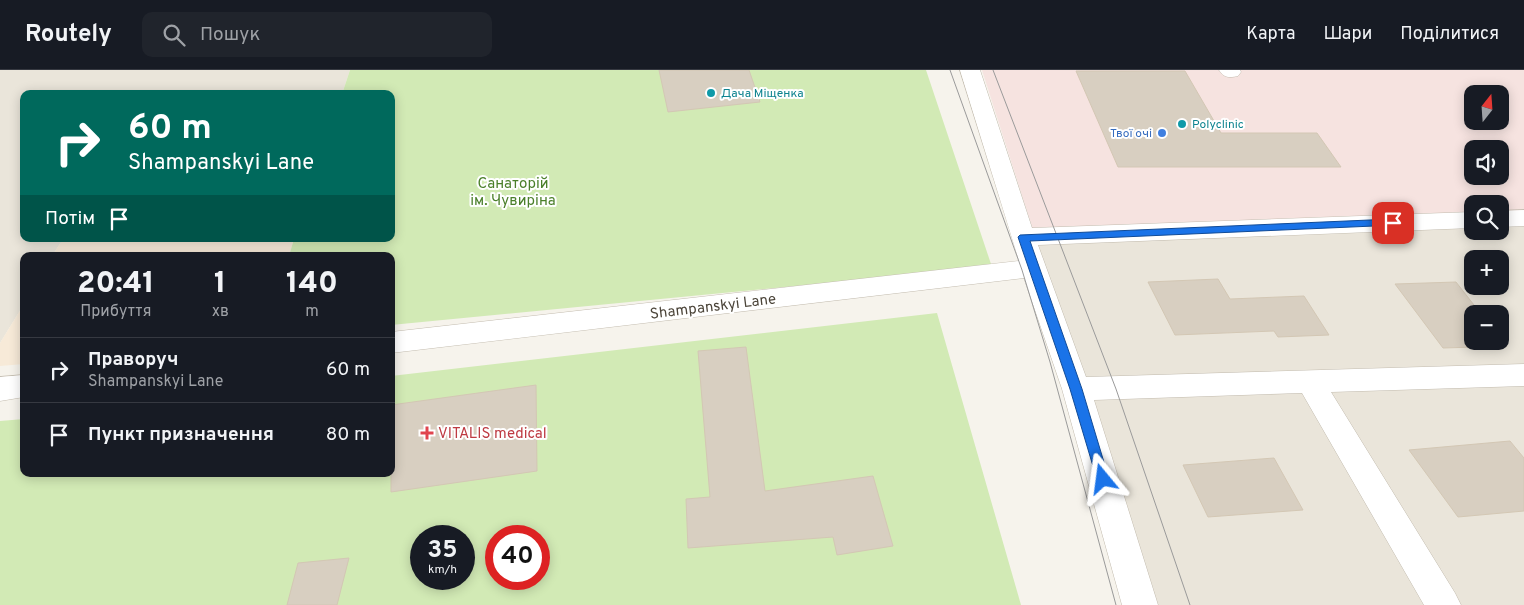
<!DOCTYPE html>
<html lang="uk">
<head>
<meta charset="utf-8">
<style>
	body { margin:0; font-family:Overpass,sans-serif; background:#20242c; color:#f1f3f6; height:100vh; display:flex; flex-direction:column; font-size:19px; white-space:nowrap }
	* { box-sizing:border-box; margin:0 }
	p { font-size:16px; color:#9ea1a6 }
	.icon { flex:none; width:28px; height:28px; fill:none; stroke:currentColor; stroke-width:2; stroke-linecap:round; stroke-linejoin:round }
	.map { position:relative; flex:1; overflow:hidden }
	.details { position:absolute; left:20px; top:182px; width:375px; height:225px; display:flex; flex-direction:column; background:#171b24; border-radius:10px; box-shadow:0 2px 12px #0003 }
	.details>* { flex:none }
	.banner { position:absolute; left:20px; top:20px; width:375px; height:152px; border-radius:10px; box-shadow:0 2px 12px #0003; background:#00695c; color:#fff; overflow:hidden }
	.needle { width:32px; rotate:17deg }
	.buttons { position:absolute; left:1464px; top:15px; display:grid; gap:10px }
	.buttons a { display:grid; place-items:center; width:45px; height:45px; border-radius:10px; background:#171b24; box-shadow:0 2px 12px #0003; font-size:25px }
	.speed { position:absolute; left:410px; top:455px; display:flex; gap:10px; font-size:25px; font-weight:700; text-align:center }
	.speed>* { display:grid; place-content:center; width:65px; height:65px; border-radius:50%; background:#171b24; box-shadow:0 2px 12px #0003; line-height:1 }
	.speed small { font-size:12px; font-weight:400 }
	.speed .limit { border:8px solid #d22; background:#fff; color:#111 }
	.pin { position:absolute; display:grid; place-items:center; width:42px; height:42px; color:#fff; margin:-21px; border-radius:10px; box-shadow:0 2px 8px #0006 }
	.me { position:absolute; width:55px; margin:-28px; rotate:344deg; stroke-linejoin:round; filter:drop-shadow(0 0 4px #0008) }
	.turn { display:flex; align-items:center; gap:18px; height:105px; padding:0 25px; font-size:22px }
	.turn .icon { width:65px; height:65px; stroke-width:2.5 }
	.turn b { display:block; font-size:35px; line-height:42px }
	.then { display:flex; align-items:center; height:48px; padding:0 25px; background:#0003; gap:10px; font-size:19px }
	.eta { display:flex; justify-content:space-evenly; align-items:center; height:85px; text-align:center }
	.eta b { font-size:30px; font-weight:800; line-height:35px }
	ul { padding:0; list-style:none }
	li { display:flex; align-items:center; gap:15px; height:65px; padding:0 25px; border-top:1px solid #363941 }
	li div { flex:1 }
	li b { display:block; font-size:19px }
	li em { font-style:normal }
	header { display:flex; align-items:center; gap:30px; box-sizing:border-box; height:70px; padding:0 25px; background:#171b24; border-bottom:1px solid #363941 }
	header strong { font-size:24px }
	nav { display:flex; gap:28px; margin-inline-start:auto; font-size:18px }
	.search { width:350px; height:45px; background:#20242c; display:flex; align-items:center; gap:12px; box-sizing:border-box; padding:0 18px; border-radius:10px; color:#9ea1a6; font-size:19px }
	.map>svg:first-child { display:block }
	.residential { fill:#eae5da; fill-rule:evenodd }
	.commercial { fill:#f7ead8 }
	.medical { fill:#f6e3e0; fill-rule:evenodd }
	.green { fill:#d2eab5; fill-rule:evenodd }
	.building { fill:#d8cfc1; stroke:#d3c7b4 }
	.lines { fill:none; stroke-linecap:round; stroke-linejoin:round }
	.minor-casing { stroke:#c2bbae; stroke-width:1 }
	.minor { fill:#fff; fill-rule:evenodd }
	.tram { stroke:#9a9a9a; stroke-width:1 }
	.route { fill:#1a73e8; stroke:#114b97 }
	.culture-dot { fill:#0f9aa8; stroke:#fff; stroke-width:2 }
	.shop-dot { fill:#3f7fe0; stroke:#fff; stroke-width:2 }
	.health-dot { fill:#e0444e; stroke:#fff; stroke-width:2 }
	.labels { text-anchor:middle; stroke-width:4; stroke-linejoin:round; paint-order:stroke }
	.far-culture-label { font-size:12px; fill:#0d838f; stroke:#fff; text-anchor:start }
	.far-shop-label { font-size:12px; fill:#366cbe; stroke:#fff; text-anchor:end }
	.park-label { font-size:15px; fill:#4a7f2a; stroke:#fff }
	.street-label { font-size:15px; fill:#4b4439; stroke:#fff }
	.health-label { font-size:15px; fill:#be3a42; stroke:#fff; text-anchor:start }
</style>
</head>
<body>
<header>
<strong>Routely</strong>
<div class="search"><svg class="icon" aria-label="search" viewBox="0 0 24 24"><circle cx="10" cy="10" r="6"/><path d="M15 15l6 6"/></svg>Пошук</div>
<nav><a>Карта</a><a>Шари</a><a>Поділитися</a></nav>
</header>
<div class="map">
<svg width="1524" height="535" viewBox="0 0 1524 535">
	<rect width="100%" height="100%" fill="#f6f3ec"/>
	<g class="residential">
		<path d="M0,0H350L342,24H24V169H63L52,186H24V234L0,273Z"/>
		<path d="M1500,154H1524V535H1137L1028,170L1472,155V161H1500ZM1472,189H1500V216H1472ZM1472,244H1500V271H1472Z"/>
	</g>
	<g class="commercial">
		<path d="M63,169H294L289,186H52Z"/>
		<path d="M24,234V294L0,296V273Z"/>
	</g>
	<path class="medical" d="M982,0H1524V143L1500,144V134H1472V145L1033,160ZM1472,24H1500V51H1472ZM1472,79H1500V106H1472Z"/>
	<g class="green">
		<path d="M350,0H926L992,197L391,255V186H289L294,169H391V24H342Z"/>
		<path d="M937,243L1021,535H0V351L24,349V404H391V306ZM421,466H464V509H421ZM496,466H539V509H496Z"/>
	</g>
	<g class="building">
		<path d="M659,0H749L760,32L668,42Z"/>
		<path d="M1076,1H1185L1221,63H1317L1341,97H1118Z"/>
		<path d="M1218,209L1230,229L1304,226L1329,265L1278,267L1274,261L1175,265L1148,212Z"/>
		<path d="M1456,212L1481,244H1472V271H1500V267L1507,276L1443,278L1395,214Z"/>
		<path d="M746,277L765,421L873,406L893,476L837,485L833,467L688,478L686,429L710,427L698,281Z"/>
		<path d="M536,315L537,401L391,422V335Z"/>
		<path d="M1510,371L1524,388V441L1458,447L1409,380Z"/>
		<path d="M1274,388L1303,440L1208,447L1183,395Z"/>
		<path d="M349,488L337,535H287L298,493Z"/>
	</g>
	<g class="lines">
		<g class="minor-casing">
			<g id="minor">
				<path d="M960,0H980L1032,158L1472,142V158L1038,175L1086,307L1524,294V316L1331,322L1455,523L1461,535H1424L1302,323L1094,330L1158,535H1122L1062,319L1024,208L391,283V262L1019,191Z"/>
				<path d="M1219,0H1240L1241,2L1238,6C1229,8 1224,8 1219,0Z"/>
				<path d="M1524,140V156L1500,157V141Z"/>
				<path d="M24,305V327L0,331V307Z"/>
			</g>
		</g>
		<use href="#minor" class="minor"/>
		<g class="tram">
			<path d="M950,0L1022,200L1050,292L1116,535"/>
			<path d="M993,0L1116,319L1190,535"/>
		</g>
	</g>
	<path class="route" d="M1393,149L1397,150V155L1030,171L1082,319L1109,409L1107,413L1103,415L1098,413L1070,319L1018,167L1020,165Z"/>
	<g class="culture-dot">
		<circle cx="711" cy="23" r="5"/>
		<circle cx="1182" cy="54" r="5"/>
	</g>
	<circle class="shop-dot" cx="1162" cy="63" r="5"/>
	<path class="health-dot" d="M424.5 355.5h5v5h5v5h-5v5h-5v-5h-5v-5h5z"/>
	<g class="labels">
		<g class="far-culture-label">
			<text x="721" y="27">Дача Міщенка</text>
			<text x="1192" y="58">Polyclinic</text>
		</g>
		<g class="far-shop-label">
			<text x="1152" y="67">Твої очі</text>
		</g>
		<g class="park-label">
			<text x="513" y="118">Санаторій<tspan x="513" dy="17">ім. Чувиріна</tspan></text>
		</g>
		<g class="street-label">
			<text transform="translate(713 236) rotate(-7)" y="5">Shampanskyi Lane</text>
		</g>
		<g class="health-label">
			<text x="438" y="368">VITALIS medical</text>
		</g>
	</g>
</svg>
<div class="buttons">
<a><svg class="needle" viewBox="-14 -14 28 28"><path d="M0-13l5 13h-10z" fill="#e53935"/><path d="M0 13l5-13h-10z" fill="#9ea1a6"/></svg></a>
<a><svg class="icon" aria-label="sound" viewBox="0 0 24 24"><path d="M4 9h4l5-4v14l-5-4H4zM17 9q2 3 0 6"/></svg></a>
<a><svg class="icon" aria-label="search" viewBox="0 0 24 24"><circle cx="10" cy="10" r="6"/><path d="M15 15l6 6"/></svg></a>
<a>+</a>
<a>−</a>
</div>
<div class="speed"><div>35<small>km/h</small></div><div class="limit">40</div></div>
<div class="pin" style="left:1393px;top:153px;background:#d93025"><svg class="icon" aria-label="arrive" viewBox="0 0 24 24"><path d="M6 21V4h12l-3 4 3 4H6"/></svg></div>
<svg class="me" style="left:1103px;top:409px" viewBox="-20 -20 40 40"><path d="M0-17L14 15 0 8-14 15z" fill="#1a73e8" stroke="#fff" stroke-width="4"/></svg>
<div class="banner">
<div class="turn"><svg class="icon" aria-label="right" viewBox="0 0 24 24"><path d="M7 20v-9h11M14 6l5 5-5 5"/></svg><div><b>60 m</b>Shampanskyi Lane</div></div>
<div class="then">Потім<svg class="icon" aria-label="arrive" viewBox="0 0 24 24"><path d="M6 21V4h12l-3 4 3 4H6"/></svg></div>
</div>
<section class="details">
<div class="eta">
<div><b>20:41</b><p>Прибуття</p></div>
<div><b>1</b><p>хв</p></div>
<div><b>140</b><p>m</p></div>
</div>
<ul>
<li><svg class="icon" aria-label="right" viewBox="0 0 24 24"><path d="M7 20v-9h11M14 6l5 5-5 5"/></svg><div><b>Праворуч</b><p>Shampanskyi Lane</p></div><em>60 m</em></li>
<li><svg class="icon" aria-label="arrive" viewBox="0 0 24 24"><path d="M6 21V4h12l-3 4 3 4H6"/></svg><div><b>Пункт призначення</b></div><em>80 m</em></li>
</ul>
</section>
</div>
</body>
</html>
